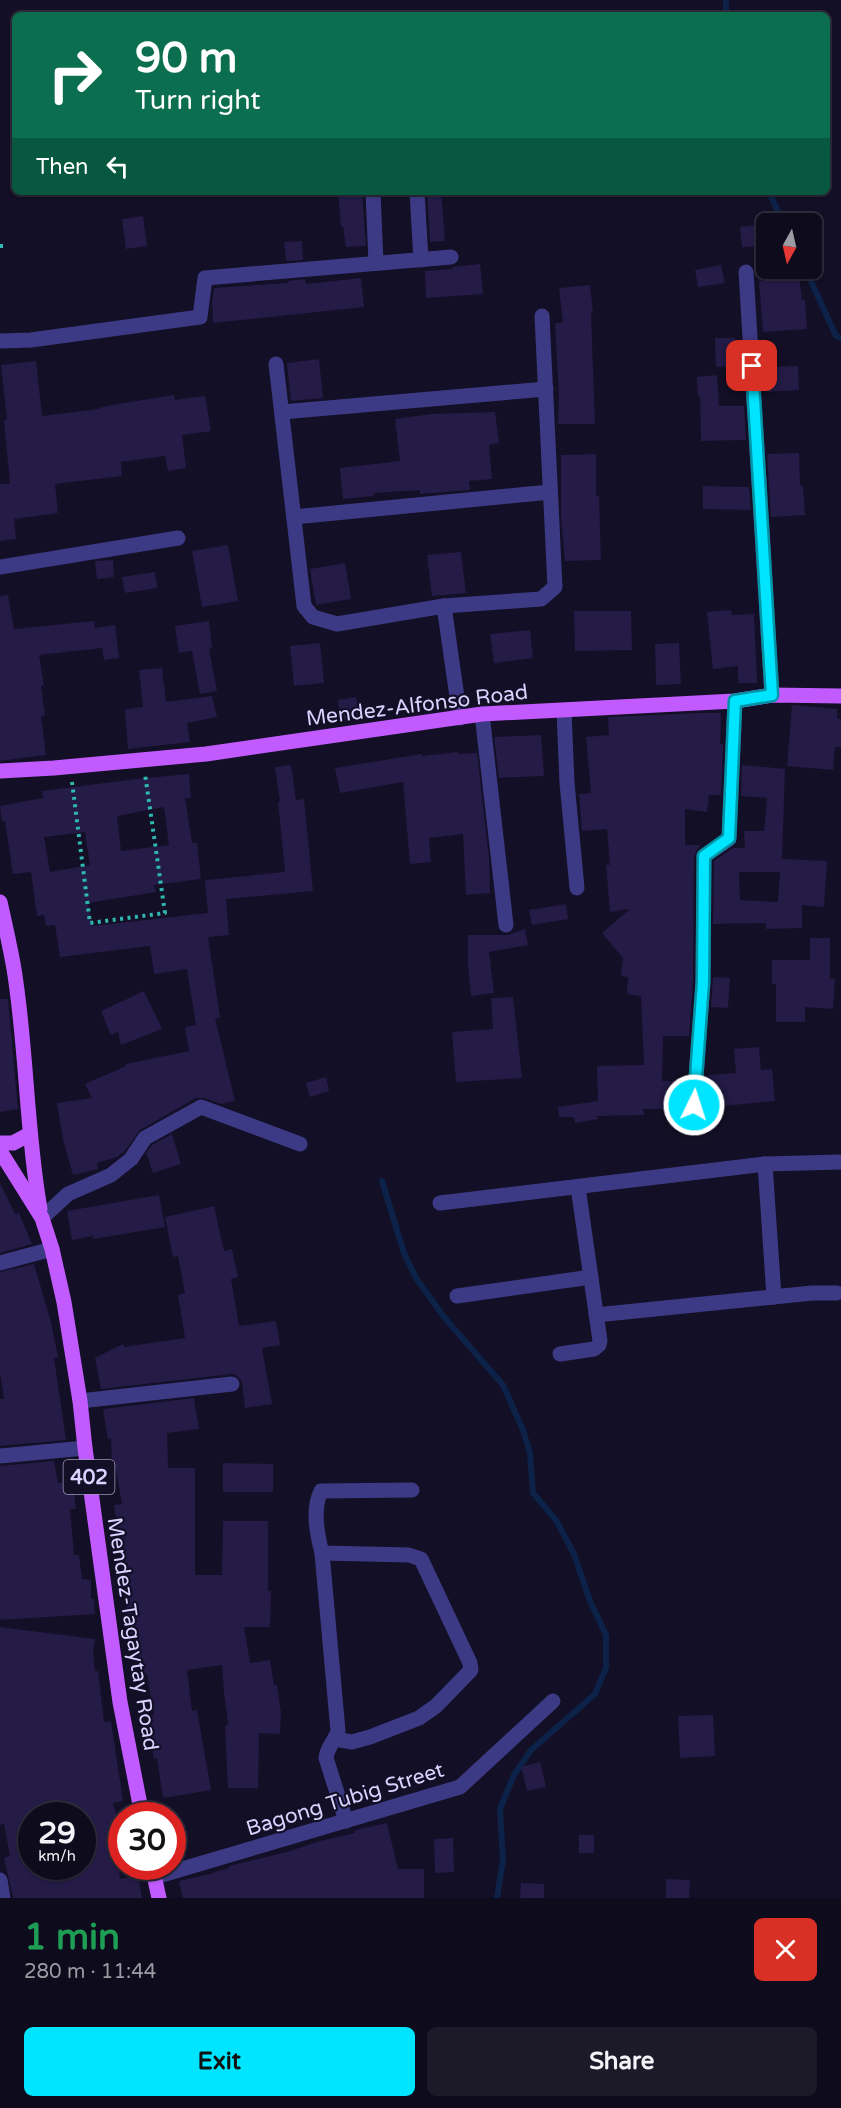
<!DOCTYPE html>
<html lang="en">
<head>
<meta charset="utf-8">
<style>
	body { margin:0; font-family:"Varela Round",sans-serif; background:#1c1929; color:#f1f3f6; height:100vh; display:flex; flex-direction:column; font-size:22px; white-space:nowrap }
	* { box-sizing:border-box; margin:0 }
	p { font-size:20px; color:#9b9ba3 }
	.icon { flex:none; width:33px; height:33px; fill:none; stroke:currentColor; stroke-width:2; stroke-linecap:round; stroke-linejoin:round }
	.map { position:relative; height:1898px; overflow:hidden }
	.panel { display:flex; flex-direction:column; background:#0e0b1c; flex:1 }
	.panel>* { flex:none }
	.hud { position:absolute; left:12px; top:12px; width:818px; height:183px; border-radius:9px; box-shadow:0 2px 4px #0004,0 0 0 2px #2e2b3b; background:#0b6e4f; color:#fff; overflow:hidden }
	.needle { width:39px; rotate:188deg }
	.controls { position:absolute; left:756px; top:213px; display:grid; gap:12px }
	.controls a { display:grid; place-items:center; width:66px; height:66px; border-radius:9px; background:#0e0b1c; box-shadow:0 2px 4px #0004,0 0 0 2px #2e2b3b; font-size:30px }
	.speed { position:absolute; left:18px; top:1802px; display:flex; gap:12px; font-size:30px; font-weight:700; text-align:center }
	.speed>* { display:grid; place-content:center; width:78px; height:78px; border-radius:50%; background:#0e0b1c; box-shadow:0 2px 4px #0004,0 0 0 2px #2e2b3b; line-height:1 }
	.speed small { font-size:15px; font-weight:400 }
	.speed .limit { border:9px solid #d22; background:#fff; color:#111 }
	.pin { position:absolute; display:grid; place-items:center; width:51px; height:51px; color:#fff; margin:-26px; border-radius:12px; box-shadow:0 3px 9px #0006 }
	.me { position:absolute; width:66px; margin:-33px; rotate:4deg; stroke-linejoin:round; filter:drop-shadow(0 0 4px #0008) }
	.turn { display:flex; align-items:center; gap:21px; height:126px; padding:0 24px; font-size:27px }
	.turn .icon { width:78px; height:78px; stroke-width:2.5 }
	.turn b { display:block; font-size:42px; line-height:51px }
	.then { display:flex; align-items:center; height:57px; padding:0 24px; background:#0003; gap:12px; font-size:22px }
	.round { display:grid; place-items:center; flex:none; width:63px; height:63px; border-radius:9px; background:#1c1929 }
	.overview { display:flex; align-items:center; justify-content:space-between; height:102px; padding:0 24px }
	h1 { font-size:36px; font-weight:700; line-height:45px; color:#1e9e55 }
	.action { display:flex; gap:12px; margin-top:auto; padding:12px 24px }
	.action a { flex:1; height:69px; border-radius:9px; background:#00e5ff; color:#111; font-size:24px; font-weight:700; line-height:69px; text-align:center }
	.action a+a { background:#1c1929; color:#f1f3f6 }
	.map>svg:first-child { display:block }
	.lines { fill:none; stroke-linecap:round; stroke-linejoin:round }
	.stream { stroke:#0c2248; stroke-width:6 }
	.building { fill:#241b47; fill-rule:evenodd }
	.path { stroke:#2fb8b0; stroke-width:4; stroke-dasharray:3 4.5; stroke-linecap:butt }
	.minor { stroke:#3d3a85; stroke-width:15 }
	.major { stroke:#c25bff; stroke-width:15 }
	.route-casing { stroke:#0095a6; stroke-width:15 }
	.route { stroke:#00e5ff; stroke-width:10 }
	.labels { text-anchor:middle; stroke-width:4.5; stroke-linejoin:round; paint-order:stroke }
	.shield { fill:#130f26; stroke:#9e99be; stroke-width:1.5 }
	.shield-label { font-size:20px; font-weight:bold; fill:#d9d4ff }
	.street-label { font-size:21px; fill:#d9d4ff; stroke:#130f26 }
</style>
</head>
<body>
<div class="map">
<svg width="841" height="1898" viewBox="0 0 841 1898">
	<rect width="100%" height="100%" fill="#130f26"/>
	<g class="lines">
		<g class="stream">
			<path d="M726,0V15"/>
			<path d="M769,192L784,224"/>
			<path d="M805,268L836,336L841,338"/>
			<path d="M382,1181L404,1253L416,1278L444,1317L503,1385L523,1430L530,1453L533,1493L556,1520L574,1554L590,1601L606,1635V1668L595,1694L531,1750L514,1775L500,1809L503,1860L497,1898"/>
		</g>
	</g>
	<g class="building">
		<path d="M338,192H362L366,246L346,247L343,226H341Z"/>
		<path d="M427,192H441L445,241L430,242Z"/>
		<path d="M143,216L147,246L126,249L122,219Z"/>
		<path d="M763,224L766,246L742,247L740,227Z"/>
		<path d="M302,241L303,260L286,261L284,242Z"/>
		<path d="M480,264L483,294L426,298L425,271L453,269V267Z"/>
		<path d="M721,265L725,283L698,287L695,270Z"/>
		<path d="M799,276L802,300H805L807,329L763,332L759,281Z"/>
		<path d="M361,278L364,307L213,323L212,301L214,288L288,283V281L305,279L306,284Z"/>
		<path d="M590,285L593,313H591L595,424H558L559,395L555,323H563L559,288Z"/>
		<path d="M715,338H735L736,366L716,367Z"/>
		<path d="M319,359L323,398L291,401L287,363Z"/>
		<path d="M36,361L42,416L99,409V408L112,405L174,395L175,400L205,396L211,431L182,435L186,468L168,471L165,456L121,462L122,476L55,484L58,513L14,519L16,539L0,541V484H10L4,420L7,419L1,365Z"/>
		<path d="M798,366L799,390L767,392L766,367Z"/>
		<path d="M717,375L719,406H744L746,440L701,441L700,396H698L697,377Z"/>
		<path d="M495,412L499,443L489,445L492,479L469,481L470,490L420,494V490L374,493V496L343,499L340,468L400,461L395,419L431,414Z"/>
		<path d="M799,453L800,486H803L805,515L771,517L767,454Z"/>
		<path d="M596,454V496H599L601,560L565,561L561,518V455Z"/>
		<path d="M703,486L749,487L751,510L703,509Z"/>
		<path d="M228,545L238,601L202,607L192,551Z"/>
		<path d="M461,552L466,593L432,596L427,555Z"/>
		<path d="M113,560L114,577L97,579L95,561Z"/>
		<path d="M345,563L351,599L316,605L310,569Z"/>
		<path d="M155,572L157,588L125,593L122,577Z"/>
		<path d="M8,595L14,629L94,621L95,628L115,625L119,658L104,660L102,648L39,655L44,686H41L45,716H41L46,755L0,761V596Z"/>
		<path d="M731,610L732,615L754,614L757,683H738V666L713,669L707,612Z"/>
		<path d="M574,611H631L632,650L575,651Z"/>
		<path d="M209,621L212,648L209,649L217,691L200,694L192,651L179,653L175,626Z"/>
		<path d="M530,630L533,658L494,663L490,634Z"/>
		<path d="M320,643L324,683L294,686L290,646Z"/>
		<path d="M679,643L681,684L656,685L655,644Z"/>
		<path d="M162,668L166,702L212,696L217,717L187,723L190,742L128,749L125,709L143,707L139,670Z"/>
		<path d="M356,697L360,718L340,721L338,700Z"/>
		<path d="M792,705L837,709V718L841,719V747H835L833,770L787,766Z"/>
		<path d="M700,713H721L720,744H723V751L721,795H709L707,812L685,809V845H700L694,856L693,982L689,1036H663L662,1081H686L685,1109H643L644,1115L597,1116L598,1119L575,1123L574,1117H559L558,1107L598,1101L597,1066L644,1065L641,996L627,994L628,977L621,976L623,958L602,933L630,909L610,912L606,865H610L607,829L582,831L579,794L591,793L586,737L609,735L608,717Z"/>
		<path d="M541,735L544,776L499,778L494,737Z"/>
		<path d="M458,752L459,754L477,753L489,857L490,893L466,895L463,834L429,838L431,862L410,864L403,782L340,793L335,768L422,754V756Z"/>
		<path d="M291,765L296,800L304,799L313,891L226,899L229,935L208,937L220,1018H215L235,1101L221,1104L204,1098H196L140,1130L124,1152L117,1157L97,1163L98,1169L73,1175L63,1140L57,1103L92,1098L85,1084L126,1066V1064L189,1051L185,1027L196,1025L187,969L154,974L150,946L60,957L55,925L46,926L44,915L37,916L31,872L13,874L5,821L2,822L0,806L43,798L42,791L136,779L189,774L191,798H185L192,843H197L201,879L154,885L156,892L88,903L92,926L208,913L205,880L285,872L278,802L280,801L275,767ZM164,807L169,845L121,851L117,816ZM85,832L90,865L50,872L44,837Z"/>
		<path d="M742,765L785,769L782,859L827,861L824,907L802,905V928L766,929V923L713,924L714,861L733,848H745L744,831H764L767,798L741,796ZM739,872H780L778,902L740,900Z"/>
		<path d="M566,904L568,919L532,925L529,910Z"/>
		<path d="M525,929L528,945L489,952L494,993L471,996L468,965V935H507Z"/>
		<path d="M810,938H830V979H835L833,1009L805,1007V1022H776V984H772V960H810Z"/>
		<path d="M713,977L730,978L728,1008L711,1007Z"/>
		<path d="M144,991L162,1029L121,1045L118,1032L111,1035L101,1011Z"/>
		<path d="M513,997L522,1078L456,1082L452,1032L493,1029L491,998Z"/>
		<path d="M0,999H8L18,1109L0,1112Z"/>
		<path d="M759,1047L761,1070L772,1069L775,1101L703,1108L706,1081H709L708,1075L736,1073L734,1049Z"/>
		<path d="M326,1077L329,1091L310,1097L306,1083Z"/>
		<path d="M172,1134L181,1164L153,1173L146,1153L152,1145Z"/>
		<path d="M0,1183L15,1214L19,1213L32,1244L0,1253Z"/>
		<path d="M159,1195L165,1227L93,1239V1236L72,1240L67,1211Z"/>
		<path d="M214,1206L224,1251L232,1249L238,1277L231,1279L239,1326L276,1321L280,1345L262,1348L272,1404L245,1408L242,1382L236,1375L232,1374L101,1389L95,1358L123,1344L124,1347L185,1338L178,1295L185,1293L178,1256L173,1257L165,1217Z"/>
		<path d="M34,1264L51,1322L58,1357L54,1358L66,1440L0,1446V1399H4L0,1372V1272Z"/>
		<path d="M194,1398L199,1429L167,1433L168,1468H195V1575H222L223,1521H268V1591H271L270,1627H244L250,1663L270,1660L274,1685H277L281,1713L280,1734L259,1733L258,1788H228L225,1725H228L224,1692L222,1665L187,1670L192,1711L197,1710L211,1790L163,1798L157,1758L154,1759L146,1716L154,1715L147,1674L142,1675L135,1635H131L122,1583L125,1582L114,1505L122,1504L116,1470H112L111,1438L108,1439L103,1409Z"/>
		<path d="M54,1461L58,1483L73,1482L76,1509H70L74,1555H79L82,1579L91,1580V1599H94L95,1614L0,1620V1466Z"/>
		<path d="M223,1463L273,1464V1492H223Z"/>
		<path d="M0,1627L95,1639L93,1652L95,1671H98L104,1722L111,1721L123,1801L113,1803L122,1837V1840L117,1841L120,1879L138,1875L142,1898H13L4,1858L10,1856L4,1824L0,1825ZM32,1815H82V1866H32Z"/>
		<path d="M713,1715L715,1756L680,1758L678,1716Z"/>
		<path d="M540,1762L546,1787L527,1791L521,1767Z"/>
		<path d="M387,1823L398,1869H424V1898H183L179,1881L214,1873V1872L229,1868V1866L287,1852L320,1841L355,1833V1830Z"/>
		<rect x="579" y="1835" width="15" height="18"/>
		<path d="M453,1838L454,1872L435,1873L434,1839Z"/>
		<path d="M666,1879L690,1880L689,1898H666Z"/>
		<path d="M521,1883L544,1884V1898H520Z"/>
	</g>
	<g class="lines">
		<g class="path">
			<path d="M0,246H4"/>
			<path d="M72,782L90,923L165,913L145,774"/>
		</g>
		<g class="minor">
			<path d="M373,192L376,263"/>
			<path d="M417,192L421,260"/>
			<path d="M746,272L772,695"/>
			<path d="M0,341L31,340L200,317L205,278L451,257"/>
			<path d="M276,364L304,606L313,617L337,624L444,606"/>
			<path d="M282,412L546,389"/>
			<path d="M294,517L550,492"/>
			<path d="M0,567L178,538"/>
			<path d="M564,710L567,783L577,888"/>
			<path d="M482,714L506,925"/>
			<path d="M460,718L444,606L541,599L555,587L542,316"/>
			<path d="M694,1105L703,982L704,856L729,839L735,701"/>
			<path d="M765,1164L774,1297"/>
			<path d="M440,1203L765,1164L841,1162"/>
			<path d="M42,1218L68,1194L111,1175L131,1159L145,1138L201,1107L300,1144"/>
			<path d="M0,1263L52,1249"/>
			<path d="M457,1296L591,1277"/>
			<path d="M596,1315L812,1293H837"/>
			<path d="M560,1354L594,1349L599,1345L600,1341L578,1187"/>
			<path d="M80,1401L232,1384"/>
			<path d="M0,1456L85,1448"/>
			<path d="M322,1553L409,1555L421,1559L470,1663L471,1670L436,1706L419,1718L370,1737L352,1742L335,1739"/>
			<path d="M346,1821L326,1758C327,1747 335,1741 338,1731L322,1553C317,1534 312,1509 321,1491L412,1490"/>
			<path d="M155,1877L460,1787L553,1701"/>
			<path d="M0,1880L3,1898"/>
		</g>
		<g class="major">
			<path d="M0,771L54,768L206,754L482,714L735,701L772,695L841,696"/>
			<path d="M0,902C5,924 10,946 14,969C27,1049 26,1130 40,1209"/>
			<path d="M0,1143H13L30,1134"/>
			<path d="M0,1151L42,1218L52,1249L64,1302L80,1401L85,1448L120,1702L142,1815"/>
			<path d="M152,1866L159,1898"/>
		</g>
	</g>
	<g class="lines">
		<g class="route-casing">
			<path id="route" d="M694,1105L703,982L704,856L729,838L735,701L772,695L752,366"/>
		</g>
		<use href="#route" class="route"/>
	</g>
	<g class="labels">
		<rect class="shield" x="63.5" y="1460" width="51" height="34" rx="4.5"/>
		<g class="shield-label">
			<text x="89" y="1484">402</text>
		</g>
		<g class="street-label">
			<text transform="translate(417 705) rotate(-7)" y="7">Mendez-Alfonso Road</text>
			<text transform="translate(133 1634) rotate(81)" y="7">Mendez-Tagaytay Road</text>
			<text transform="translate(345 1799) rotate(-17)" y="7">Bagong Tubig Street</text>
		</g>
	</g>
</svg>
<div class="controls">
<a><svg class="needle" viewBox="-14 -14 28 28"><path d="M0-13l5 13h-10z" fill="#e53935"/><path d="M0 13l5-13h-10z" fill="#9b9ba3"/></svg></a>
</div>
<div class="speed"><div>29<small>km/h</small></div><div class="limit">30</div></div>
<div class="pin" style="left:752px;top:366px;background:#d93025"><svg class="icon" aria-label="arrive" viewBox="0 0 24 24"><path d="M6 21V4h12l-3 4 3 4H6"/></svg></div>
<svg class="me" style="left:694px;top:1105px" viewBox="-20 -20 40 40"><circle r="17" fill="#00e5ff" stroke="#fff" stroke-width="3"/><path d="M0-11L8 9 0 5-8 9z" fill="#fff"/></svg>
<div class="hud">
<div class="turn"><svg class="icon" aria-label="right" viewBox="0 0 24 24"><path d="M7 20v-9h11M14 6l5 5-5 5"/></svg><div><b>90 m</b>Turn right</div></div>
<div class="then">Then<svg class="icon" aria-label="left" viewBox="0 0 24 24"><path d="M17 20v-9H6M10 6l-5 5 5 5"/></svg></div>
</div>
</div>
<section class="panel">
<div class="overview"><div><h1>1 min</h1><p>280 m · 11:44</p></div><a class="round" style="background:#d93025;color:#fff"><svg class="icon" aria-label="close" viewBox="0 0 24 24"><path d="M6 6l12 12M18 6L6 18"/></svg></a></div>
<div class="action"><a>Exit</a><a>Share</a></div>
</section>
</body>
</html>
